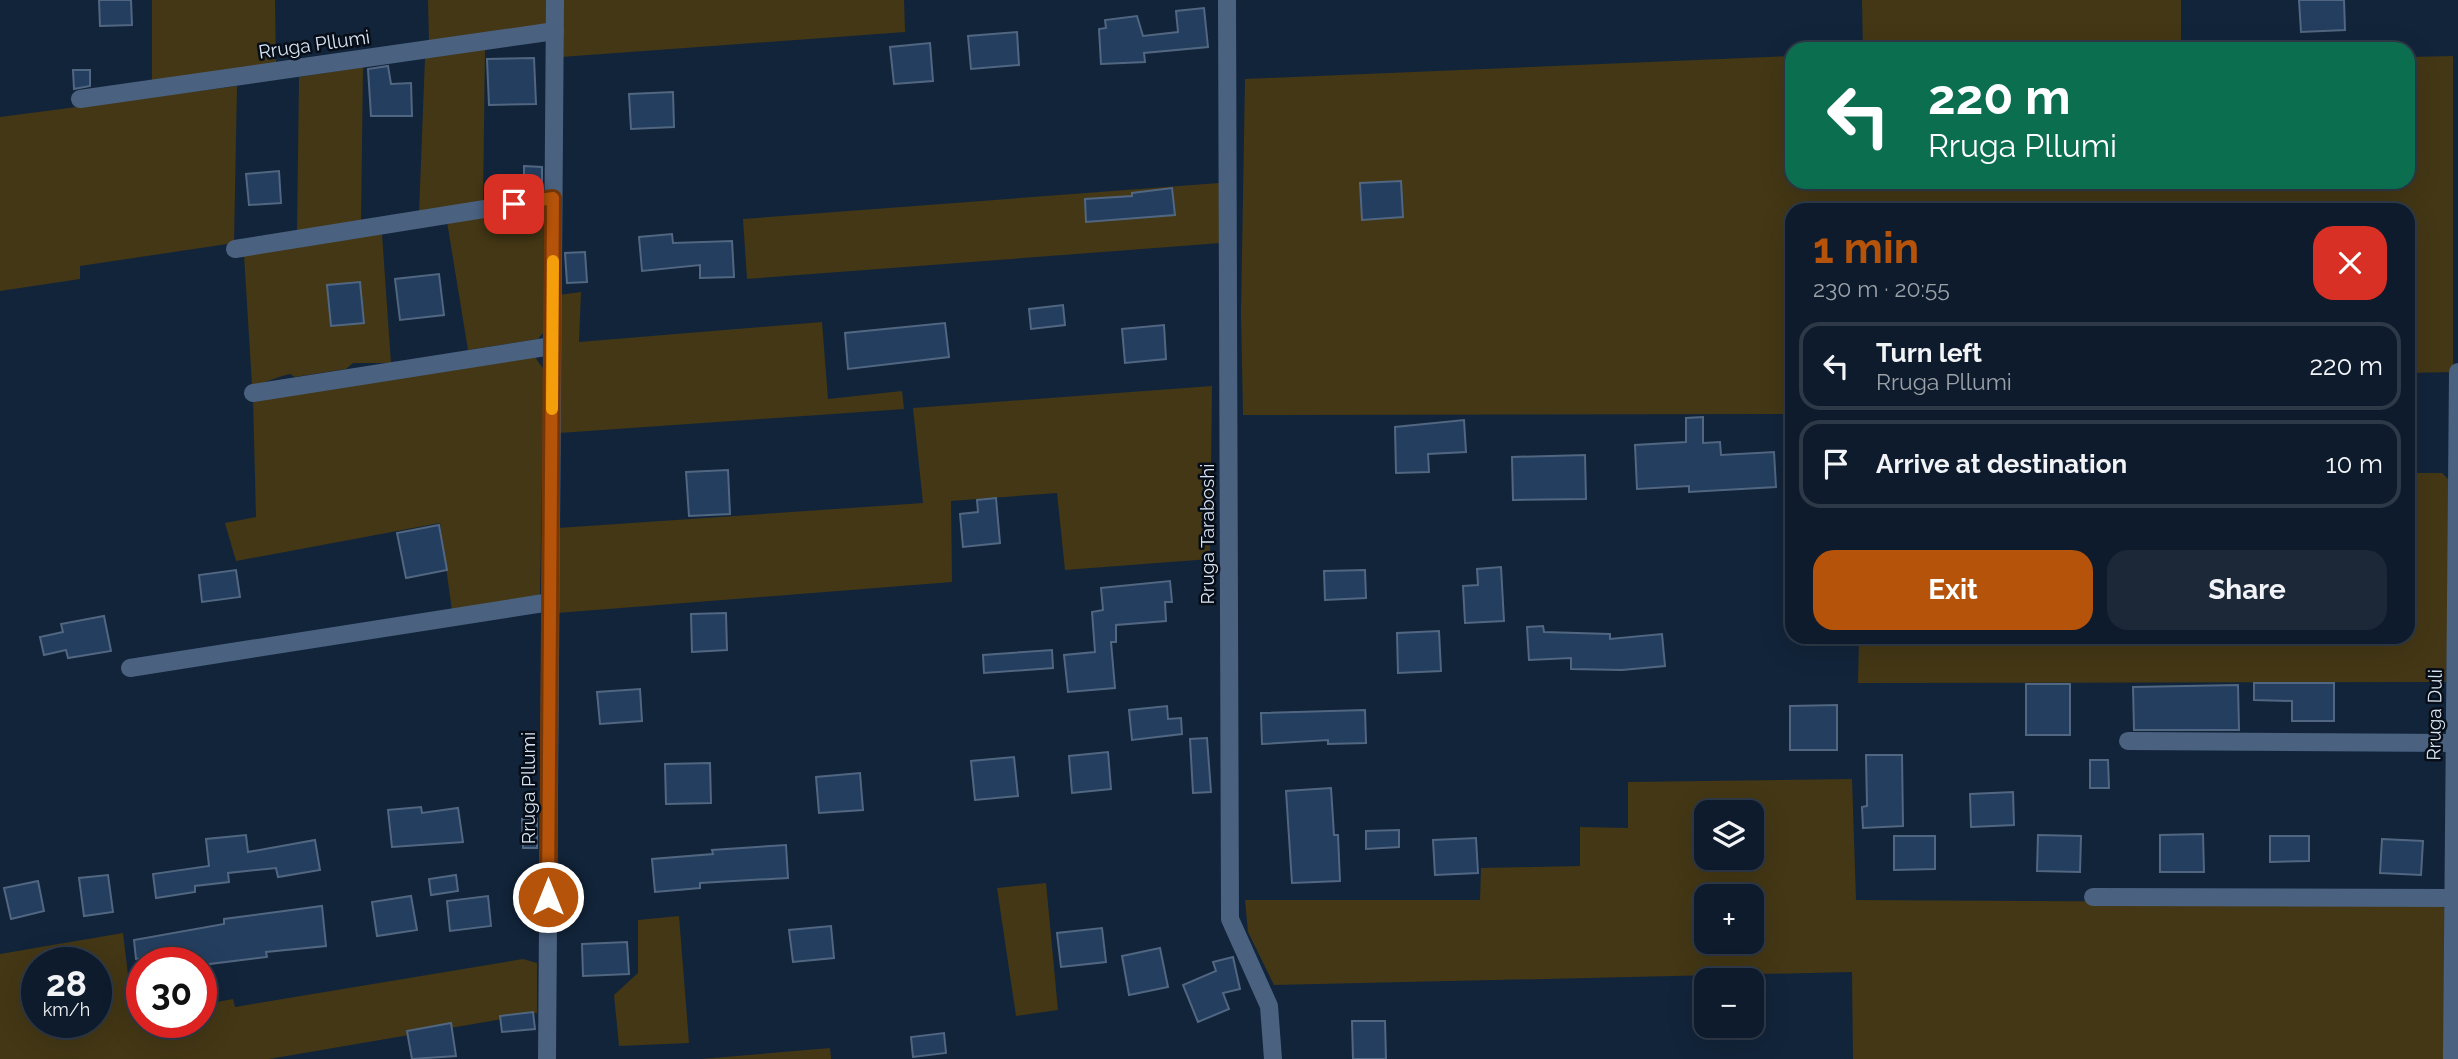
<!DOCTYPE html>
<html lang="en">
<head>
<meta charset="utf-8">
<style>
	body { margin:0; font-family:Raleway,sans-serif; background:#1c2838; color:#f1f3f6; height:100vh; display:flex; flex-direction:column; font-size:26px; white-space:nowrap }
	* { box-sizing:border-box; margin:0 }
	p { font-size:23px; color:#9ba1a9 }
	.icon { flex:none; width:38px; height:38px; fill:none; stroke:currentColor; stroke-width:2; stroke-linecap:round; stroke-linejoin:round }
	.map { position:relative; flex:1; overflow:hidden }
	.panel { position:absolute; left:1785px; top:203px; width:630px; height:441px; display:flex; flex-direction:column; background:#0e1b2c; border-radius:21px; box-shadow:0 7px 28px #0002,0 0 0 2px #2e3948 }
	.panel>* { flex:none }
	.guide { position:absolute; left:1785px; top:42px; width:630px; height:147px; border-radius:21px; box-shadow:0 7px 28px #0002,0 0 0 2px #2e3948; background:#0b6e4f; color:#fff; overflow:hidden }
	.buttons { position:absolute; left:1694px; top:800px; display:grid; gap:14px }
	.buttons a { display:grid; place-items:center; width:70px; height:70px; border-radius:14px; background:#0e1b2c; box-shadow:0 7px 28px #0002,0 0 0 2px #2e3948; font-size:35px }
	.speed { position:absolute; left:21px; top:947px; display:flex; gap:14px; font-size:35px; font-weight:700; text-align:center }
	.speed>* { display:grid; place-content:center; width:91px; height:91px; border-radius:50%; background:#0e1b2c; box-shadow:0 7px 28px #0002,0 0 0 2px #2e3948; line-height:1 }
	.speed small { font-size:18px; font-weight:400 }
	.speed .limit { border:10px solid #d22; background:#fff; color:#111 }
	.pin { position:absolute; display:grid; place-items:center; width:60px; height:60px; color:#fff; margin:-30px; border-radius:14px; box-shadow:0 4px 10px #0006 }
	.me { position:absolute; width:77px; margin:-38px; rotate:0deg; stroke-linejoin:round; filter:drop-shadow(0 0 5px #0008) }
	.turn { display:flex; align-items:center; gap:24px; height:147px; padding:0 28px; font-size:32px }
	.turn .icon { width:91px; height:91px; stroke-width:2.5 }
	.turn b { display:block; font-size:49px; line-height:60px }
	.round { display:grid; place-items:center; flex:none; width:74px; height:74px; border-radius:21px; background:#1c2838 }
	.summary { display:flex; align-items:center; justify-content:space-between; height:119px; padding:0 28px }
	h1 { font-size:42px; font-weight:700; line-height:52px; color:#b45309 }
	.action { display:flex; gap:14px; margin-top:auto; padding:14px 28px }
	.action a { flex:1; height:80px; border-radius:21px; background:#b45309; color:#fff; font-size:28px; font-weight:700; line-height:80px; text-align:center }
	.action a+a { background:#1c2838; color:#f1f3f6 }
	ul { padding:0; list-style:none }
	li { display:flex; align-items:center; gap:21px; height:88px; margin:0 14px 10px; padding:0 14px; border:4px solid #2e3948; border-radius:21px }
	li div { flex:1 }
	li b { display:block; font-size:26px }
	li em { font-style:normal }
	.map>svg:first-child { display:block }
	.green { fill:#433715; fill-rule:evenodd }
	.building { fill:#243e5f; stroke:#516680; stroke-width:2 }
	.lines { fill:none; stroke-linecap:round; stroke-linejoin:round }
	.minor { stroke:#4a6180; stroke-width:18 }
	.tertiary { stroke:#4a6180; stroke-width:18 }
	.route-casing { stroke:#753606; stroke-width:18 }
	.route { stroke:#b45309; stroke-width:12 }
	.slow { stroke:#f59e0b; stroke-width:12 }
	.labels { text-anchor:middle; stroke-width:5; stroke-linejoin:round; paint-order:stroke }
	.street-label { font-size:19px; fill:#d7e3f2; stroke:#060d17 }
</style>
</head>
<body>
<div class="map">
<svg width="2458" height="1059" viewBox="0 0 2458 1059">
	<rect width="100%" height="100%" fill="#12243a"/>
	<g class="green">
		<path d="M152,0H275L276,67L152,84Z"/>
		<path d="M428,0H548L547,21L544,28L429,44Z"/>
		<path d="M561,0H904L905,32L561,57Z"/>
		<path d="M1862,0H2181V49H1863Z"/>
		<path d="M485,49L483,202L419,213L425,58Z"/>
		<path d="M1792,56V182H2408V57L2453,56V372L2408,373V210H1792V414L1243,415L1241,313L1245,79Z"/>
		<path d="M363,67L361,222L297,233L299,77Z"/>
		<path d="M237,86L234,243L80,266V279L0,291V117Z"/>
		<path d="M1219,183L1221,243L747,279L743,219Z"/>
		<path d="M535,208L544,215L543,333L538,339L468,350L447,222Z"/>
		<path d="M382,234L391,363H353L346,369L295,377L290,374C276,377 267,383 252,385L244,255Z"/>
		<path d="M581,292L579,342L822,322L828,399L902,391L904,409L559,433V295Z"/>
		<path d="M535,357L544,370L540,594L531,599L452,611L440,523L236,561L225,523L256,517L253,398Z"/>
		<path d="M1212,386L1210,559L1065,570L1057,493L951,501L952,582L557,613L558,528L923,503L913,408Z"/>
		<path d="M2408,473H2442L2453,484L2446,682L1858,683L1859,637H2408Z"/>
		<path d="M1852,779L1856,900L2431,903L2445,908V1059H1853L1852,972L1274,985L1248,932L1245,900H1480L1481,868L1580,866V827L1628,828V782ZM1706,812H1752V858H1706ZM1706,896H1752V942H1706Z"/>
		<path d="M1046,883L1058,1010L1016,1016L997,888Z"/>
		<path d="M679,916L689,1043L619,1046L614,995L638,973V920Z"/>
		<path d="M123,933L133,1016L142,1015V1022H201V1005L233,999L235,1007L523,959L537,963V1013L269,1059H0V954ZM37,962H96V1022H37Z"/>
		<path d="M830,1048L831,1059H701Z"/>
	</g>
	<g class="building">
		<path d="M99,0H131L132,25L100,26Z"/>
		<path d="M2299,0H2344L2345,30L2301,32Z"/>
		<path d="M1204,8L1208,47L1144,53L1145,62L1101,64L1099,29L1106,28L1105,20L1137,16L1143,36L1178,32L1176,11Z"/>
		<path d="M1017,32L1019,65L971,69L968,36Z"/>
		<path d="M930,43L933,81L894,84L890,47Z"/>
		<path d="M534,58L536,104L489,105L487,59Z"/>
		<path d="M388,66L391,84L411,83L412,116H371L368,69Z"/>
		<path d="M73,70H90V86L74,89Z"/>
		<path d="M673,92L674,127L631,129L629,94Z"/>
		<path d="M524,166L542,167V188L524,191Z"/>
		<path d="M279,171L281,203L249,205L246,174Z"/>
		<path d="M1401,181L1403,217L1362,220L1360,183Z"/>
		<path d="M1172,188L1175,215L1086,222L1085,199L1132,196V193Z"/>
		<path d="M672,234L673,243L732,241L734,277L700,278V265L642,271L639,237Z"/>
		<path d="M585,252L587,282L567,283L565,253Z"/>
		<path d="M439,274L444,315L400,320L395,279Z"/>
		<path d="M360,282L364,323L331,326L327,285Z"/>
		<path d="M1063,305L1065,325L1031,329L1029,309Z"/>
		<path d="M945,323L949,357L848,369L845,333Z"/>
		<path d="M1164,325L1166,359L1125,363L1122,329Z"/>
		<path d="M1703,417V443L1720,442L1721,455L1774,452L1776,487L1689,492V486L1637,489L1635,445L1686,442V418Z"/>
		<path d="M1464,420L1466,452L1428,454L1429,472L1396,473L1395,427Z"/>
		<path d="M1585,455L1586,499L1513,500L1512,457Z"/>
		<path d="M728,470L730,514L689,516L686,472Z"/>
		<path d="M996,498L1000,543L963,547L960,514L978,512L977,500Z"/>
		<path d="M439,525L447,570L406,578L397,533Z"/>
		<path d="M1501,567L1504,621L1465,623L1463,586L1478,585L1477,569Z"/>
		<path d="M236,570L240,597L202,602L199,575Z"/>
		<path d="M1365,570L1366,598L1325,600L1324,571Z"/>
		<path d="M1170,581L1172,602H1165L1166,621L1116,625V642H1111L1115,688L1068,692L1064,655L1095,652L1092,612L1103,610L1101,588Z"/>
		<path d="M726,613L727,650L692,652L691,614Z"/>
		<path d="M104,616L111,651L68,658L66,650L44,655L40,637L63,632L61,624Z"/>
		<path d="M1543,626L1544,632L1610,634V639L1662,634L1665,666L1622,670L1571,669V658L1529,660L1527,627Z"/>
		<path d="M1439,631L1441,671L1398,673L1397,633Z"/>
		<path d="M1052,650L1053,668L984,673L983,655Z"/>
		<path d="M2254,683H2334V721H2292V701L2254,700Z"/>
		<rect x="2026" y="684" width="44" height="51"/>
		<path d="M2238,685L2239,730H2134L2133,687Z"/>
		<path d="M640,689L642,721L600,724L597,692Z"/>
		<path d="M1837,705V750H1790V706Z"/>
		<path d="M1167,706L1168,719L1181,718L1182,734L1132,740L1129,710Z"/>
		<path d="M1365,710L1366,743L1328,744V740L1262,744L1261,713Z"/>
		<path d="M1207,738L1211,792L1193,793L1190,739Z"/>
		<path d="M1108,752L1111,789L1072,793L1069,756Z"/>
		<path d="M1866,755H1902L1903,826L1863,828L1862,807L1867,806Z"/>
		<path d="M1014,757L1018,796L975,800L971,761Z"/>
		<path d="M2090,760H2108L2109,788H2090Z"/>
		<path d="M710,763L711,803L666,804L665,764Z"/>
		<path d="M860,773L863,810L819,813L816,777Z"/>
		<path d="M1331,788L1334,835H1338L1340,881L1292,883L1286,791Z"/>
		<path d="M2013,792L2014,825L1971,827L1970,794Z"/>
		<path d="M421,807L422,813L458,808L463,842L392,847L388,810Z"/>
		<path d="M522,819H537V848H523Z"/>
		<path d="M1399,830V847L1366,849V831Z"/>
		<path d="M2203,834L2204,872H2160V835Z"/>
		<path d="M246,835L248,852L315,840L320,870L278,877L276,868L228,873L229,882L195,886V892L156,898L153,874L209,866L206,839Z"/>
		<path d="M2038,835L2081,836L2080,872L2037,871Z"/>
		<path d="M1894,836H1935V869L1894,870Z"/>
		<path d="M2270,836H2309V861L2270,862Z"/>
		<path d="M1476,838L1478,873L1435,875L1433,840Z"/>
		<path d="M2382,839L2423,841L2421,875L2380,873Z"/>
		<path d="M786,845L788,878L700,883V888L655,892L652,859L713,854L712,850Z"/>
		<path d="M108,875L113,912L84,916L79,878Z"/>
		<path d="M456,875L458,891L431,895L429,879Z"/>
		<path d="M38,881L44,911L11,919L4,888Z"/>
		<path d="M411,896L417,930L377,936L372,902Z"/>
		<path d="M488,896L491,926L450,931L447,901Z"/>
		<path d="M322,906L326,946L266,952L267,957L201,965V962H170L169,955L136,959L134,940L224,924V919Z"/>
		<path d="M831,926L834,958L793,962L789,930Z"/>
		<path d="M1102,928L1106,962L1061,967L1057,933Z"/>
		<path d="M627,942L629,974L583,976L582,944Z"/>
		<path d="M1160,948L1168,987L1129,995L1122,956Z"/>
		<path d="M1233,957L1240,989L1223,993L1229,1009L1198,1022L1183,985L1216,971L1213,962Z"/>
		<path d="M533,1012L535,1029L502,1032L500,1016Z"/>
		<path d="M1352,1021H1385L1386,1059H1353Z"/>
		<path d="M451,1023L456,1056L412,1059L407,1031Z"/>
		<path d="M944,1033L946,1053L913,1057L911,1037Z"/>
	</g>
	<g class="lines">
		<g class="minor">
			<path d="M80,99L555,31"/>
			<path d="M235,249L553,198"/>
			<path d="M253,393L552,346"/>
			<path d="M130,668L550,602"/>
			<path d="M2128,741L2455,743"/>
			<path d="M2093,897L2453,898"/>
			<path d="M547,1059L555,0"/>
			<path d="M2452,1059L2458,372"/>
		</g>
		<path class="tertiary" d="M1227,0L1230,919L1269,1006L1273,1059"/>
	</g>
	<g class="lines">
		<g class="route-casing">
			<path id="route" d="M514,204L553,198L548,897"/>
		</g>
		<use href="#route" class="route"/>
		<path class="slow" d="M552,409L553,261"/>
	</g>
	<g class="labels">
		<g class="street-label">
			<text transform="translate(314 44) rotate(-8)" y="7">Rruga Pllumi</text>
			<text transform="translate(1207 534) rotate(-90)" y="7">Rruga Taraboshi</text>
			<text transform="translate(2434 715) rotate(-89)" y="7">Rruga Duli</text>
			<text transform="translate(528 788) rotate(-90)" y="7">Rruga Pllumi</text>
		</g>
	</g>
</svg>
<div class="buttons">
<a><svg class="icon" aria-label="layers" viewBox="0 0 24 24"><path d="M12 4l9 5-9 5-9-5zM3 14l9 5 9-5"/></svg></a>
<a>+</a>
<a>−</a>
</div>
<div class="speed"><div>28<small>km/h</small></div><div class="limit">30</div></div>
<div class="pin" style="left:514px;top:204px;background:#d93025"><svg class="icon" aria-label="arrive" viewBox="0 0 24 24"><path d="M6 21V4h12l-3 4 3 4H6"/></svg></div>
<svg class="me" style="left:548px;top:897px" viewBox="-20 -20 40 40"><circle r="17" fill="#b45309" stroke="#fff" stroke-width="3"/><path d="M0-11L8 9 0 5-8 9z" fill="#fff"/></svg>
<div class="guide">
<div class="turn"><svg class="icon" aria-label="left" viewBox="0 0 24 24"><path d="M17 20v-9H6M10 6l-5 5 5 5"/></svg><div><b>220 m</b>Rruga Pllumi</div></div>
</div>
<section class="panel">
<div class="summary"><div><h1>1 min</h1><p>230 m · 20:55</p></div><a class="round" style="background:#d93025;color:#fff"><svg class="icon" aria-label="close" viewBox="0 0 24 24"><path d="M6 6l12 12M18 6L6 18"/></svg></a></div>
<ul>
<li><svg class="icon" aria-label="left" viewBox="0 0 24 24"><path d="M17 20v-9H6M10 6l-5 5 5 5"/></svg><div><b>Turn left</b><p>Rruga Pllumi</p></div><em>220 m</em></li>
<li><svg class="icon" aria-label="arrive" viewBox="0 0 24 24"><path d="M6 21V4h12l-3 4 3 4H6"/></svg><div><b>Arrive at destination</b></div><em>10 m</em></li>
</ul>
<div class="action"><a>Exit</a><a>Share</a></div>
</section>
</div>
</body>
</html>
